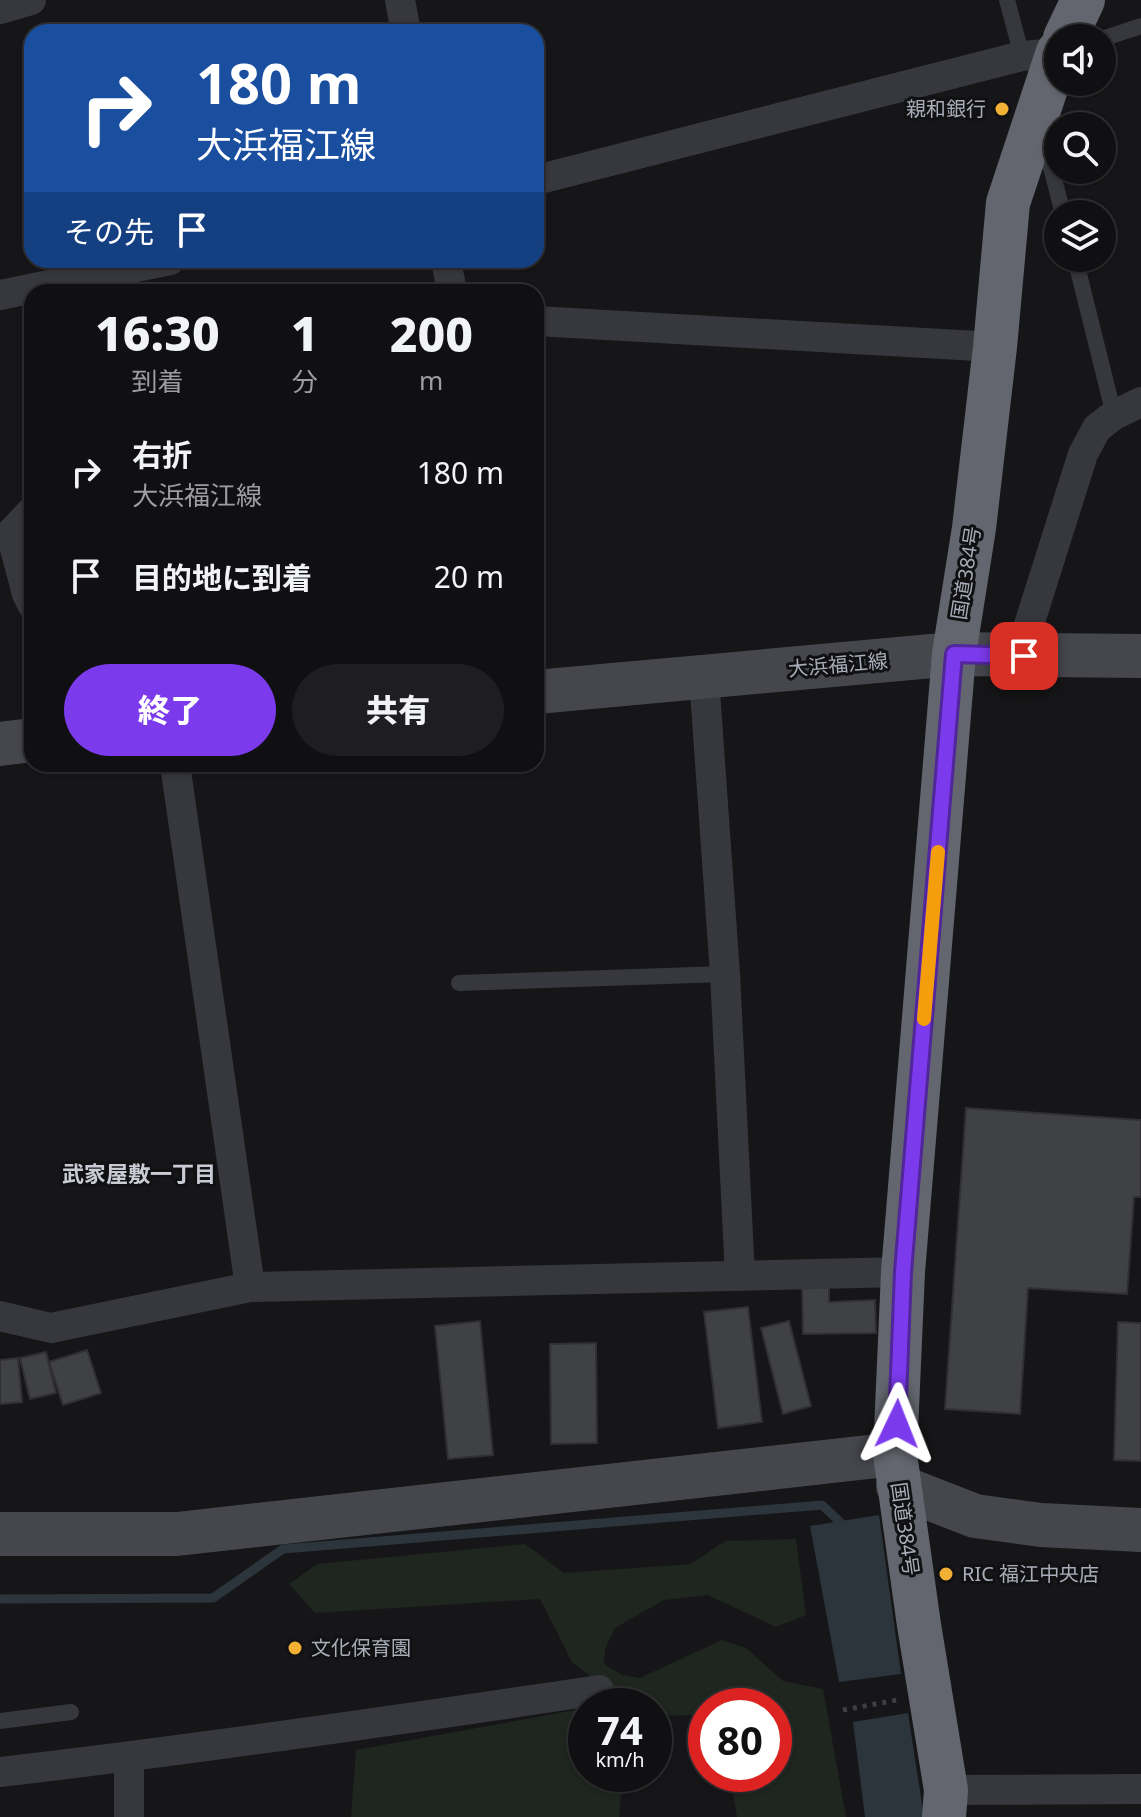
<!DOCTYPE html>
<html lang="ja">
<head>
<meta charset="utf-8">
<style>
	body { margin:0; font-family:"Noto Sans","Noto Sans JP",sans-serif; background:#1e1e20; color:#f1f3f6; height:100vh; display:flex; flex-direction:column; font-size:30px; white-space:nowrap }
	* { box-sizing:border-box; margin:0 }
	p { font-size:26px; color:#9c9d9f }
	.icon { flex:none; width:44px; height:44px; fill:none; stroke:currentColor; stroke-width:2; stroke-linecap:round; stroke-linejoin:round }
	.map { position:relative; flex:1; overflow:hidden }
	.side { position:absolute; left:24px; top:284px; width:520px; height:488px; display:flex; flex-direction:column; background:#101012; border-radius:24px; box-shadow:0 2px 6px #0004,0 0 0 2px #303032 }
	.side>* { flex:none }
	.top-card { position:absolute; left:24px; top:24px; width:520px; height:244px; border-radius:24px; box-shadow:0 2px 6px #0004,0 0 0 2px #303032; background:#1a4fa0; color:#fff; overflow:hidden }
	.tools { position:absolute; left:1044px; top:24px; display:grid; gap:16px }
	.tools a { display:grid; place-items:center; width:72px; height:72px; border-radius:50%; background:#101012; box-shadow:0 2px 6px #0004,0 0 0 2px #303032; font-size:40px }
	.speed { position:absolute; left:568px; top:1688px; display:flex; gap:16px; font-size:40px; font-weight:700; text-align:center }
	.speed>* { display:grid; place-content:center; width:104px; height:104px; border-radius:50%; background:#101012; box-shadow:0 2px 6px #0004,0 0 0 2px #303032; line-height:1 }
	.speed small { font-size:20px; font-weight:400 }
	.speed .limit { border:12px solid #d22; background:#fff; color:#111 }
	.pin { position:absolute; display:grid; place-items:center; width:68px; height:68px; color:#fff; margin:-34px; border-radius:16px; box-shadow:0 4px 12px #0006 }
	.me { position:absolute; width:88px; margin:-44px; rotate:2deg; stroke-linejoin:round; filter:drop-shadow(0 0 6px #0008) }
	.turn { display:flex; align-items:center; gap:28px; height:168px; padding:0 40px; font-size:36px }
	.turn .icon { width:104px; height:104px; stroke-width:2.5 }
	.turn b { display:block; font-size:56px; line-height:68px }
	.then { display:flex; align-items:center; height:76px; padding:0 40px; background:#0003; gap:16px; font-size:30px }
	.eta { display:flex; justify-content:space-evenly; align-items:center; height:136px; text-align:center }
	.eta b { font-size:48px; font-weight:800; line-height:56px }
	.cta { display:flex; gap:16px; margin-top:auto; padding:16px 40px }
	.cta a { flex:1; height:92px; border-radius:48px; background:#7c3aed; color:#fff; font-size:32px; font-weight:800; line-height:92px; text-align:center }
	.cta a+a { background:#1e1e20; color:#f1f3f6 }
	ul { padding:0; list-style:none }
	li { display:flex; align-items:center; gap:24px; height:104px; padding:0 40px }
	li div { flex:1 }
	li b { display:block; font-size:30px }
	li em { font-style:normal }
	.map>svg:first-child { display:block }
	.green { fill:#1e261f }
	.water { fill:#2c353c }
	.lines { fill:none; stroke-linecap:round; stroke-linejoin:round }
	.stream { stroke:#2c353c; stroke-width:9 }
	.building { fill:#404145; stroke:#303034; stroke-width:2 }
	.path { stroke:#3d3f44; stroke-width:5; stroke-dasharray:4 6; stroke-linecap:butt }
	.lane { stroke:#37383d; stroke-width:16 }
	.street { stroke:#37383d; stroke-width:30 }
	.secondary { stroke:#45474d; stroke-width:44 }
	.highway { stroke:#63666e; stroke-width:44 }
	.route-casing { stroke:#51269a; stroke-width:20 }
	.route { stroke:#7c3aed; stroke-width:14 }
	.slow { stroke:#f59e0b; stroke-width:14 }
	.poi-dot { fill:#f2b134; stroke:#111113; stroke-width:3 }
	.labels { text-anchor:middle; stroke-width:6; stroke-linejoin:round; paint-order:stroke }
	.poi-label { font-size:20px; fill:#a8adb8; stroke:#111113; text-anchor:start }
	.street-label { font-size:20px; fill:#a8adb8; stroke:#111113 }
	.neighbourhood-label { font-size:22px; font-weight:bold; fill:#c9ccd4; stroke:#111113 }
</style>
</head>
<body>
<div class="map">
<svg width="1141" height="1817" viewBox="0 0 1141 1817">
	<rect width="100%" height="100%" fill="#161618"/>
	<g class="green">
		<path d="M796,1539L806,1615L776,1627L708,1595L664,1600L615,1628L605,1649L604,1664L622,1675L640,1678L722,1640L746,1648L783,1681L823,1689L846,1817H737L730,1774H774V1706H706V1715L654,1716V1706H629L572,1662L540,1599L315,1613L289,1584L317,1564L525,1544L564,1573L691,1564L725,1541Z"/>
		<path d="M586,1708V1774H623L619,1817H351L356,1750Z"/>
	</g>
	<g class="water">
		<path d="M879,1515L901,1674L839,1682L810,1526Z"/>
		<path d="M908,1713L924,1817H865L853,1722Z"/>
	</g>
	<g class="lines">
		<path class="stream" d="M0,1599L213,1598L283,1549L822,1505L840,1522"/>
	</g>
	<g class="building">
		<path d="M966,1108L1141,1120V1197H1134L1127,1294L1028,1288L1020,1414L945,1409Z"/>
		<path d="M829,1284V1302L875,1300L876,1333L803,1334L802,1285Z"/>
		<path d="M748,1307L762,1422L718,1428L704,1312Z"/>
		<path d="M480,1321L493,1455L448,1459L435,1326Z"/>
		<path d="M789,1321L811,1406L783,1414L761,1328Z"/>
		<path d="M1118,1322L1141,1323V1461L1114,1460Z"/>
		<path d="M596,1343L597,1443L551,1444L550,1344Z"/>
		<path d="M87,1350L101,1393L63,1405L49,1362Z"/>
		<path d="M46,1352L56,1393L30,1399L20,1358Z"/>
		<path d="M18,1358L22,1402L0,1404V1360Z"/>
	</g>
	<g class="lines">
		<path class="path" d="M843,1710L897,1700"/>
		<g class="lane">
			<path d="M1007,0L1022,56"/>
			<path d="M1102,39L1141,26"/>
			<path d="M1031,147L1046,155L1052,171L1063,214"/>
			<path d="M1075,258L1114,415"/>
			<path d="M459,983L725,974"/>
			<path d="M0,1721L71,1712"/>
		</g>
		<g class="street">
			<path d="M400,0L406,32"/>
			<path d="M0,9L31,0"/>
			<path d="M536,180L1022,56L1057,53"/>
			<path d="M446,260L452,292"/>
			<path d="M0,295L170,260"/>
			<path d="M536,321L995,347"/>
			<path d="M32,511L11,533L27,594L32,604"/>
			<path d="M1024,656L1028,628L1083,454L1097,428L1114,415L1141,402"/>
			<path d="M704,677L725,974L740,1276"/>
			<path d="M175,764L250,1287"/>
			<path d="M0,1316L51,1328L250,1287L903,1272"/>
			<path d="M129,1757V1817"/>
			<path d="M0,1772C200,1749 399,1720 599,1690"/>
			<path d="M946,1790L1141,1789"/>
		</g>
		<g class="secondary">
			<path d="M536,692L954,654L1141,656"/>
			<path d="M0,744L32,740"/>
			<path d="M898,1486L975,1516L1041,1525L1141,1530"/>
			<path d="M0,1534H177L895,1454"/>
		</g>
		<g class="highway">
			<path d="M1065,38L1083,0"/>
			<path d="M944,1817L946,1790L919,1625L895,1454L903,1272L954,654L974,528L995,347L1008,203L1058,52"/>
		</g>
	</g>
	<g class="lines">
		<g class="route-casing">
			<path id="route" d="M897,1424L903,1272L954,654L1024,656"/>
		</g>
		<use href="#route" class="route"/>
		<path class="slow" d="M924,1019L938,852"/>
	</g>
	<g class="poi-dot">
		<circle cx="1002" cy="109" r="8"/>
		<circle cx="946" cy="1574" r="8"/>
		<circle cx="295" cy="1648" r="8"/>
	</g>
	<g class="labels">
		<g class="poi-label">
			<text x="986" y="116" text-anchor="end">親和銀行</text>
			<text x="962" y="1581">RIC 福江中央店</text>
			<text x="311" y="1655">文化保育園</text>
		</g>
		<g class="street-label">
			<text transform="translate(966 573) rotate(-81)" y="7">国道384号</text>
			<text transform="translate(838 665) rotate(-5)" y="7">大浜福江線</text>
			<text transform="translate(905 1529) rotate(82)" y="7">国道384号</text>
		</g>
		<g class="neighbourhood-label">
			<text x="139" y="1182">武家屋敷一丁目</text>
		</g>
	</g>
</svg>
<div class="tools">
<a><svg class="icon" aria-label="sound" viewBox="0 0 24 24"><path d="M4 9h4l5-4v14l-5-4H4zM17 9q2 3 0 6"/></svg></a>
<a><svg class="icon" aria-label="search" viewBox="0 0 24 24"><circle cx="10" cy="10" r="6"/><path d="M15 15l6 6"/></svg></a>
<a><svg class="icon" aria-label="layers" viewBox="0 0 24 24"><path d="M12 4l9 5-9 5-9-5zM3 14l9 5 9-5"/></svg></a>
</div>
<div class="speed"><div>74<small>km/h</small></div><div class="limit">80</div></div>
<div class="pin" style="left:1024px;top:656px;background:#d93025"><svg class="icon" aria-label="arrive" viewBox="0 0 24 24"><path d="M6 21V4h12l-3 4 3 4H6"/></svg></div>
<svg class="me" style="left:897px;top:1424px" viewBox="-20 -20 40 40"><path d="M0-17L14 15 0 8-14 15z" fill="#7c3aed" stroke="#fff" stroke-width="4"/></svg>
<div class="top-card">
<div class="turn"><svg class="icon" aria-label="right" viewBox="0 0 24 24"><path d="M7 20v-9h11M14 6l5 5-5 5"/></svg><div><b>180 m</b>大浜福江線</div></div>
<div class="then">その先<svg class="icon" aria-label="arrive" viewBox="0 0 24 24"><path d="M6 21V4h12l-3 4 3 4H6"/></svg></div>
</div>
<section class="side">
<div class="eta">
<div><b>16:30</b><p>到着</p></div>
<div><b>1</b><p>分</p></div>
<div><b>200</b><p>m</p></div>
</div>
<ul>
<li><svg class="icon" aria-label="right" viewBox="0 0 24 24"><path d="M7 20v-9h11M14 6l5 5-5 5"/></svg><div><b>右折</b><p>大浜福江線</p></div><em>180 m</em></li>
<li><svg class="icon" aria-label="arrive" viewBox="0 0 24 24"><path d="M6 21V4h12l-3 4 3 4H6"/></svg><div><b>目的地に到着</b></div><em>20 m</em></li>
</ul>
<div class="cta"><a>終了</a><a>共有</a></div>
</section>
</div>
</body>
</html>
